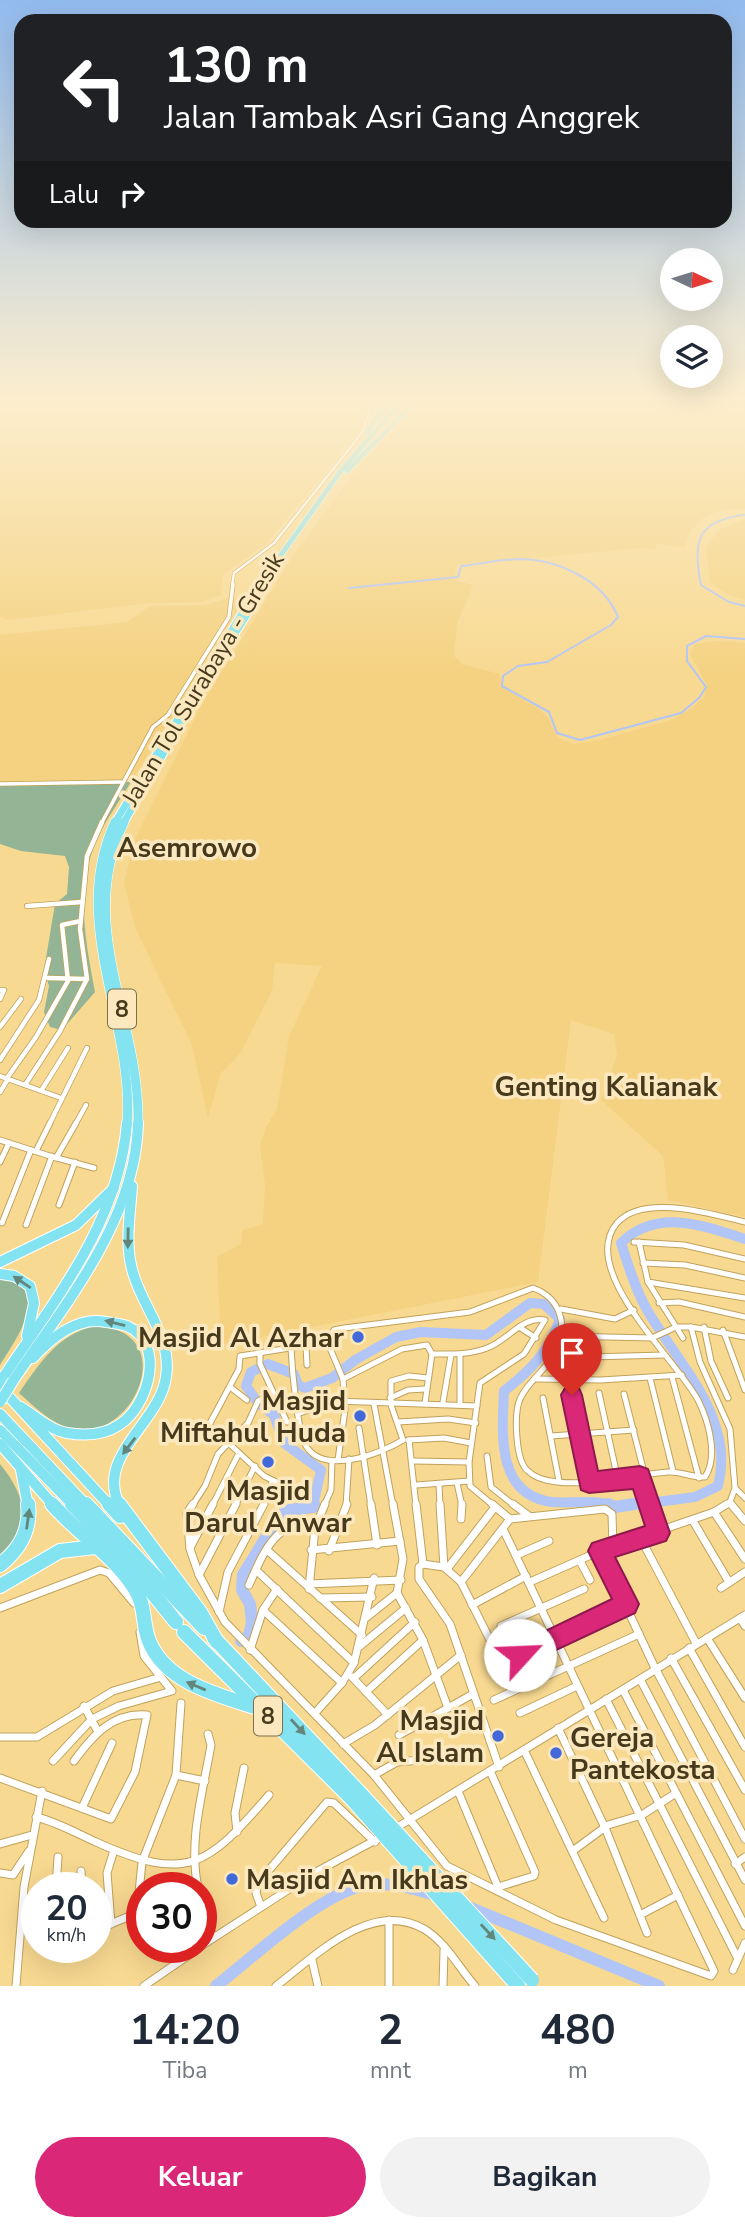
<!DOCTYPE html>
<html lang="id">
<head>
<meta charset="utf-8">
<style>
	body { margin:0; font-family:"Nunito Sans",sans-serif; background:#f2f2f3; color:#1f2937; height:100vh; display:flex; flex-direction:column; font-size:26px; white-space:nowrap }
	* { box-sizing:border-box; margin:0 }
	p { font-size:23px; color:#747a83 }
	.icon { flex:none; width:38px; height:38px; fill:none; stroke:currentColor; stroke-width:2; stroke-linecap:round; stroke-linejoin:round }
	.map { position:relative; height:1986px; overflow:hidden }
	.sheet { display:flex; flex-direction:column; background:#fff; flex:1 }
	.sheet>* { flex:none }
	.hud { position:absolute; left:14px; top:14px; width:718px; height:214px; border-radius:21px; box-shadow:0 7px 28px #0002; background:#202124; color:#fff; overflow:hidden }
	.needle { width:46px; rotate:94deg }
	.controls { position:absolute; left:660px; top:248px; display:grid; gap:14px }
	.controls a { display:grid; place-items:center; width:63px; height:63px; border-radius:50%; background:#fff; box-shadow:0 7px 28px #0002; font-size:35px }
	.speed { position:absolute; left:21px; top:1872px; display:flex; gap:14px; font-size:35px; font-weight:700; text-align:center }
	.speed>* { display:grid; place-content:center; width:91px; height:91px; border-radius:50%; background:#fff; box-shadow:0 7px 28px #0002; line-height:1 }
	.speed small { font-size:18px; font-weight:400 }
	.speed .limit { border:10px solid #d22; background:#fff; color:#111 }
	.pin { position:absolute; display:grid; place-items:center; width:60px; height:60px; color:#fff; margin:-72px -30px; border-radius:50% 50% 50% 0; rotate:-45deg; box-shadow:0 0 7px #0007 }
	.pin .icon { rotate:45deg }
	.me { position:absolute; width:77px; margin:-38px; rotate:65deg; stroke-linejoin:round; filter:drop-shadow(0 0 5px #0008) }
	.turn { display:flex; align-items:center; gap:24px; height:147px; padding:0 35px; font-size:32px }
	.turn .icon { width:91px; height:91px; stroke-width:2.5 }
	.turn b { display:block; font-size:49px; line-height:60px }
	.then { display:flex; align-items:center; height:66px; padding:0 35px; background:#0003; gap:14px; font-size:26px }
	.eta { display:flex; justify-content:space-evenly; align-items:center; height:119px; text-align:center }
	.eta b { font-size:42px; font-weight:700; line-height:49px }
	.button { display:flex; gap:14px; margin-top:auto; padding:14px 35px }
	.button a { flex:1; height:80px; border-radius:42px; background:#db2777; color:#fff; font-size:28px; font-weight:700; line-height:80px; text-align:center }
	.button a+a { background:#f2f2f3; color:#1f2937 }
	.map>svg:first-child { display:block }
	.built { fill:#f4d281 }
	.green { fill:#93b596 }
	.lines { fill:none; stroke-linecap:round; stroke-linejoin:round }
	.stream { stroke:#b1c5f7; stroke-width:2 }
	.river-far1 { stroke:#b1c5f7; stroke-width:10 }
	.river { stroke:#b1c5f7; stroke-width:12 }
	.minor-far4-casing { stroke:#c0a25b; stroke-width:3.5 }
	.minor-far3-casing { stroke:#c0a25b; stroke-width:5 }
	.minor-far2-casing { stroke:#c0a25b; stroke-width:6 }
	.minor-far1-casing { stroke:#c0a25b; stroke-width:7 }
	.minor-casing { stroke:#c0a25b; stroke-width:9 }
	.trunk-casing { stroke:#fff; stroke-width:6 }
	.motorway-far4-casing { stroke:#fff; stroke-width:6 }
	.motorway-far3-casing { stroke:#fff; stroke-width:9 }
	.motorway-far2-casing { stroke:#fff; stroke-width:10 }
	.motorway-far1-casing { stroke:#fff; stroke-width:12 }
	.motorway-casing { stroke:#fff; stroke-width:16 }
	.minor-far4 { stroke:#fff; stroke-width:2.5 }
	.minor-far3 { stroke:#fff; stroke-width:3.5 }
	.minor-far2 { stroke:#fff; stroke-width:4.5 }
	.minor-far1 { stroke:#fff; stroke-width:5 }
	.minor { stroke:#fff; stroke-width:7 }
	.trunk { stroke:#9ce8f3; stroke-width:5 }
	.motorway-far4 { stroke:#84e3f0; stroke-width:5 }
	.motorway-far3 { stroke:#84e3f0; stroke-width:7 }
	.motorway-far2 { stroke:#84e3f0; stroke-width:9 }
	.motorway-far1 { stroke:#84e3f0; stroke-width:10 }
	.motorway { stroke:#84e3f0; stroke-width:14 }
	.motorway-bridge-far1-casing { stroke:#fff; stroke-width:12; stroke-linecap:butt }
	.motorway-bridge-casing { stroke:#fff; stroke-width:16; stroke-linecap:butt }
	.motorway-bridge-far1 { stroke:#84e3f0; stroke-width:10 }
	.motorway-bridge { stroke:#84e3f0; stroke-width:14 }
	.oneway { fill:#62867b }
	.route { fill:#db2777; stroke:#8e194d; stroke-width:2 }
	.poi-dot { fill:#4368da; stroke:#fbe8be; stroke-width:2.5 }
	.labels { text-anchor:middle; stroke-width:7; stroke-linejoin:round; paint-order:stroke }
	.shield { fill:#fbe8be; stroke:#7d6e4d; stroke-width:2 }
	.shield-label { font-size:23px; font-weight:bold; fill:#473a1c }
	.street-label { font-size:24px; fill:#473a1c; stroke:#fbe8be }
	.quarter-label { font-size:28px; font-weight:bold; fill:#473a1c; stroke:#fbe8be }
	.near-poi-label { font-size:28px; font-weight:bold; fill:#473a1c; stroke:#fbe8be; text-anchor:end }
</style>
</head>
<body>
<div class="map">
<svg width="745" height="1986" viewBox="0 0 745 1986">
	<rect width="100%" height="100%" fill="#f8d991"/>
	<g class="built">
		<path d="M0,397H370L361,422L362,426L346,447L266,544L223,574L221,595L201,602L150,603L8,620L0,617Z"/>
		<path d="M429,397H626L745,402V509H724L703,518L690,531L685,547L657,544L655,550L642,548L458,565L455,571L457,581L473,585L457,624L454,656L462,664L499,674L504,688L539,709L548,718L558,738L573,744L592,742L672,720L692,708L704,697L707,685L690,654L695,644L717,641L745,643V1217L668,1200L663,1156L601,1100L617,1056L614,1034L571,1020L538,1282L221,1345L217,1257L241,1244L242,1230L263,1224L265,1185L260,1146L266,1127L277,1109L289,1036L322,966L275,963L272,991L239,1055L221,1073L208,1118L192,1045L135,928L124,883L135,839L201,706L294,554L368,455Z"/>
		<path d="M745,519V600L728,595L710,582L706,548L720,529Z"/>
		<path d="M245,597L131,782L0,785V635L127,622L150,606L206,605L229,598Z"/>
	</g>
	<g class="green">
		<path d="M131,782C121,799 109,815 100,833C74,884 85,939 95,992L68,1023L58,1029L50,1027L44,1012L49,986L44,970L55,904L67,894L69,867L65,856L21,851L0,844V785Z"/>
		<path d="M0,1279C55,1285 16,1340 0,1365Z"/>
		<path d="M95,1326C183,1330 134,1444 72,1429C50,1423 35,1407 19,1393C39,1364 58,1334 95,1326Z"/>
		<path d="M0,1464C27,1497 33,1527 0,1557Z"/>
	</g>
	<g class="lines">
		<g class="stream">
			<path d="M745,515C697,520 692,541 701,585L729,602L745,606"/>
			<path d="M349,588L458,577L461,566C481,564 501,559 521,559C559,560 603,580 618,617L611,625L547,662L518,666L503,676L502,686L549,712L557,733L580,740L681,713L699,698L706,687L687,661V646L706,636L745,639"/>
		</g>
		<g class="river-far1">
			<path d="M313,1506L321,1470L284,1443L274,1415L258,1403L246,1386L251,1372L268,1364L294,1374L298,1385L305,1388L332,1378L355,1360L396,1337L421,1332L486,1335L530,1303L544,1304L560,1319C549,1352 531,1370 504,1391C502,1434 496,1495 552,1502C572,1504 594,1499 612,1506"/>
			<path d="M626,1506L695,1497L718,1486C736,1418 677,1363 646,1308C635,1288 628,1265 621,1243C657,1208 702,1225 745,1239"/>
		</g>
		<g class="river">
			<path d="M608,1504L615,1507L634,1504"/>
			<path d="M241,1641L249,1636L252,1622L250,1604L242,1590L243,1575L279,1516L290,1510L313,1507L314,1504"/>
			<path d="M471,1908L659,1986"/>
			<path d="M216,1986C255,1956 315,1898 361,1886C385,1880 412,1888 435,1895"/>
		</g>
		<g class="minor-far4-casing">
			<path id="minor-far4" d="M232,586L234,573L274,543L350,448L363,431L373,397"/>
		</g>
		<g class="minor-far3-casing">
			<g id="minor-far3">
				<path d="M0,784L121,782"/>
				<path d="M101,824L153,727L168,715L229,617L233,584"/>
			</g>
		</g>
		<g class="minor-far2-casing">
			<g id="minor-far2">
				<path d="M27,906L82,902"/>
				<path d="M48,978L87,979"/>
				<path d="M0,990H4L0,999"/>
				<path d="M0,1027L21,999"/>
				<path d="M0,1060L39,1000L49,959"/>
				<path d="M0,1076L61,1098"/>
				<path d="M7,1078L36,1037L68,981L62,925L81,921"/>
				<path d="M25,1085L60,1031L87,979L80,929L87,856L102,822"/>
				<path d="M41,1091L68,1048"/>
				<path d="M0,1092L8,1079"/>
				<path d="M49,1125L87,1048"/>
				<path d="M75,1125L86,1105"/>
			</g>
		</g>
		<g class="minor-far1-casing">
			<g id="minor-far1">
				<path d="M0,1140L56,1158L76,1123"/>
				<path d="M36,1151L50,1123"/>
				<path d="M57,1158L94,1168"/>
				<path d="M0,1162L9,1143"/>
				<path d="M59,1205L75,1162"/>
				<path d="M2,1223L31,1150"/>
				<path d="M26,1225L52,1156"/>
				<path d="M634,1242L684,1245L745,1259"/>
				<path d="M639,1242L648,1282L683,1338"/>
				<path d="M643,1263L685,1265L745,1278"/>
				<path d="M648,1282L745,1298"/>
				<path d="M659,1303L679,1302L745,1317"/>
				<path d="M561,1309L615,1319L634,1310"/>
				<path d="M519,1327L536,1338"/>
				<path d="M691,1327L700,1362L730,1429L735,1488L745,1498"/>
				<path d="M704,1327L711,1361L728,1398"/>
				<path d="M723,1330L745,1390"/>
				<path d="M562,1336L652,1338L676,1327H691L745,1337"/>
				<path d="M327,1341L343,1379"/>
				<path d="M306,1346L307,1365"/>
				<path d="M291,1348C292,1367 297,1431 306,1446C324,1476 382,1453 403,1440"/>
				<path d="M260,1354V1364L287,1422"/>
				<path d="M432,1354C451,1354 469,1355 487,1348C508,1341 521,1316 545,1320L524,1354L480,1383L469,1462L470,1486L494,1506"/>
				<path d="M460,1356V1404"/>
				<path d="M552,1358L664,1355"/>
				<path d="M672,1377L699,1478"/>
				<path d="M650,1378L673,1471"/>
				<path d="M343,1379L402,1349L427,1345L432,1354L425,1403"/>
				<path d="M536,1379L601,1380L682,1375"/>
				<path d="M230,1387L247,1400"/>
				<path d="M599,1393L618,1480"/>
				<path d="M624,1394L645,1476"/>
				<path d="M572,1395L589,1482"/>
				<path d="M390,1398L408,1390L425,1389"/>
				<path d="M543,1398L559,1481"/>
				<path d="M443,1402L451,1355"/>
				<path d="M374,1404L393,1506"/>
				<path d="M300,1413L335,1401L477,1406"/>
				<path d="M398,1422L448,1419L476,1423"/>
				<path d="M359,1428L371,1506"/>
				<path d="M551,1436L634,1430"/>
				<path d="M403,1440L391,1405V1381L409,1376L428,1378"/>
				<path d="M408,1440L444,1438L471,1443"/>
				<path d="M409,1440L416,1506"/>
				<path d="M487,1456L491,1487L515,1506"/>
				<path d="M338,1460L345,1410L343,1379"/>
				<path d="M413,1461L469,1462"/>
				<path d="M640,1477L649,1506"/>
				<path d="M457,1483L462,1506"/>
				<path d="M439,1484L440,1506"/>
				<path d="M416,1485L469,1481"/>
				<path d="M297,1492L264,1476L209,1425L239,1369L240,1356L321,1343L329,1339L334,1330L344,1328L470,1312L533,1288C561,1298 569,1327 555,1353C546,1370 528,1381 520,1399C514,1413 515,1461 528,1471C535,1478 547,1481 557,1482C595,1486 631,1475 668,1472C681,1471 692,1478 705,1477C719,1456 708,1420 698,1400C676,1359 577,1270 617,1223C643,1193 712,1214 745,1222"/>
				<path d="M730,1502L733,1506"/>
				<path d="M192,1506L205,1486L218,1454L248,1423L258,1401L273,1394"/>
				<path d="M212,1506L238,1455"/>
				<path d="M235,1506L255,1466"/>
				<path d="M263,1506L272,1482"/>
				<path d="M324,1506L331,1490L332,1461"/>
				<path d="M346,1506L349,1459"/>
				<path d="M724,1506L730,1502L735,1488"/>
			</g>
		</g>
		<g class="minor-casing">
			<g id="minor">
				<path d="M193,1504L187,1513L190,1549L199,1575L225,1622L374,1775L447,1866L556,1920L711,1976L714,1971L504,1531"/>
				<path d="M371,1504L377,1545"/>
				<path d="M416,1504L423,1564"/>
				<path d="M440,1504L444,1567"/>
				<path d="M492,1504L510,1519"/>
				<path d="M513,1504L529,1516"/>
				<path d="M649,1504L658,1533"/>
				<path d="M731,1504L745,1521"/>
				<path d="M714,1512L745,1559"/>
				<path d="M461,1519L462,1504"/>
				<path d="M510,1519L605,1509L612,1514L613,1547"/>
				<path d="M693,1521L729,1582"/>
				<path d="M641,1539L696,1643"/>
				<path d="M190,1548L213,1504"/>
				<path d="M267,1550L362,1635"/>
				<path d="M311,1550L400,1541"/>
				<path d="M329,1551L347,1504"/>
				<path d="M600,1551L654,1666L745,1839"/>
				<path d="M517,1555L549,1541"/>
				<path d="M580,1561L590,1580"/>
				<path d="M447,1569L495,1507"/>
				<path d="M256,1570L354,1663"/>
				<path d="M199,1575L236,1504"/>
				<path d="M461,1582L510,1519"/>
				<path d="M530,1582L600,1551L714,1512L727,1504"/>
				<path d="M309,1584L401,1580"/>
				<path d="M249,1585C262,1555 277,1517 316,1523"/>
				<path d="M721,1588L745,1572"/>
				<path d="M309,1589L315,1528L325,1504"/>
				<path d="M397,1593L423,1640L448,1708L399,1735"/>
				<path d="M320,1598L372,1597"/>
				<path d="M472,1605L526,1576"/>
				<path d="M0,1608L100,1570L109,1573L134,1603"/>
				<path d="M263,1610L342,1683"/>
				<path d="M219,1612L228,1572L264,1504"/>
				<path d="M367,1617L397,1593L403,1559L393,1504"/>
				<path d="M740,1618L745,1626"/>
				<path d="M501,1626L584,1589"/>
				<path d="M707,1638L745,1698"/>
				<path d="M360,1646L406,1608"/>
				<path d="M689,1648L745,1747"/>
				<path d="M250,1650L263,1610L277,1589"/>
				<path d="M671,1658L745,1790"/>
				<path d="M352,1677L388,1715"/>
				<path d="M354,1678L415,1622"/>
				<path d="M640,1679L745,1880"/>
				<path d="M623,1690L745,1926"/>
				<path d="M366,1692L423,1640"/>
				<path d="M606,1699L737,1957"/>
				<path d="M494,1700L639,1634"/>
				<path d="M84,1706L97,1730"/>
				<path d="M448,1708L473,1694"/>
				<path d="M315,1713L342,1683L354,1663L374,1578"/>
				<path d="M520,1713L577,1686"/>
				<path d="M558,1728L606,1830L647,1933"/>
				<path d="M0,1737H37L113,1691L161,1677"/>
				<path d="M343,1744L375,1725L461,1655"/>
				<path d="M524,1750L604,1918"/>
				<path d="M53,1761L92,1719L119,1706L172,1691L144,1656L140,1632"/>
				<path d="M499,1767L450,1624L419,1579V1567L423,1564L444,1567L461,1582L502,1664L627,1604"/>
				<path d="M491,1773L535,1872L534,1876L498,1887"/>
				<path d="M176,1775L205,1781"/>
				<path d="M374,1775L397,1762L433,1759"/>
				<path d="M0,1778L111,1819L135,1772L147,1715C113,1712 93,1735 74,1761"/>
				<path d="M458,1791L498,1887"/>
				<path d="M82,1808L112,1743"/>
				<path d="M36,1817C57,1822 76,1833 96,1842C187,1883 207,1867 269,1795"/>
				<path d="M396,1828L745,1615"/>
				<path d="M237,1832L235,1813L244,1768"/>
				<path d="M0,1844L32,1835"/>
				<path d="M574,1850L608,1825L642,1815L676,1793"/>
				<path d="M735,1864L745,1857"/>
				<path d="M81,1871L82,1888"/>
				<path d="M0,1873L13,1875L29,1851"/>
				<path d="M56,1888L58,1857"/>
				<path d="M188,1888L197,1884"/>
				<path d="M198,1888C188,1841 203,1792 211,1745L208,1734"/>
				<path d="M201,1898L213,1938"/>
				<path d="M261,1907L256,1893L258,1883L327,1802L334,1803L375,1842"/>
				<path d="M137,1913L142,1862L176,1775L181,1703"/>
				<path d="M640,1915L678,1895"/>
				<path d="M389,1920V1986"/>
				<path d="M111,1924L107,1873L114,1850"/>
				<path d="M96,1930L142,1911"/>
				<path d="M201,1946L314,1873L383,1836"/>
				<path d="M312,1960L318,1986"/>
				<path d="M733,1970L745,1943"/>
				<path d="M16,1986L24,1887L42,1791"/>
				<path d="M144,1986L199,1948"/>
				<path d="M276,1986C315,1956 371,1899 424,1929C446,1942 459,1968 475,1986"/>
				<path d="M443,1986L444,1950"/>
			</g>
		</g>
		<g class="trunk-casing">
			<path id="trunk" d="M726,397L745,398"/>
		</g>
		<g class="motorway-far4-casing">
			<g id="motorway-far4">
				<path d="M379,418L391,397"/>
				<path d="M367,433L380,411"/>
				<path d="M347,471L420,397"/>
				<path d="M259,586L340,472L405,397"/>
			</g>
		</g>
		<g class="motorway-far3-casing">
			<g id="motorway-far3">
				<path d="M223,652L261,593"/>
				<path d="M114,824L260,584"/>
				<path d="M123,824L182,721"/>
			</g>
		</g>
		<g class="motorway-far2-casing">
			<g id="motorway-far2">
				<path d="M115,822C68,922 135,1023 127,1125"/>
				<path d="M124,822C74,928 141,1019 138,1125"/>
			</g>
		</g>
		<g class="motorway-far1-casing">
			<g id="motorway-far1">
				<path d="M0,1262L76,1225L114,1188"/>
				<path d="M0,1274L14,1276L30,1286L34,1303L27,1336"/>
				<path d="M13,1381C65,1304 136,1220 138,1123"/>
				<path d="M0,1382C53,1302 119,1223 127,1123"/>
				<path d="M1,1388L110,1506"/>
				<path d="M21,1407C35,1416 50,1430 67,1433C85,1436 104,1435 119,1425C148,1407 167,1344 127,1326C121,1324 113,1323 106,1322C77,1316 51,1338 33,1358"/>
				<path d="M0,1414L87,1506"/>
				<path d="M0,1430L74,1506"/>
				<path d="M0,1444L54,1506"/>
				<path d="M21,1470L28,1506"/>
				<path d="M120,1506C94,1456 160,1423 166,1377C172,1338 145,1311 134,1276C124,1247 130,1217 132,1186"/>
			</g>
		</g>
		<g class="motorway-casing">
			<g id="motorway">
				<path d="M52,1504C78,1534 114,1555 135,1589C146,1606 142,1624 149,1641C166,1684 222,1696 261,1709"/>
				<path d="M72,1504L121,1554L176,1622"/>
				<path d="M86,1504L204,1628"/>
				<path d="M109,1504L120,1516"/>
				<path d="M119,1504L200,1612L217,1642"/>
				<path d="M0,1565C20,1549 31,1530 28,1504"/>
				<path d="M0,1586L60,1551L95,1547"/>
				<path d="M184,1632L352,1799"/>
				<path d="M214,1638L359,1792"/>
			</g>
		</g>
		<use href="#minor-far4" class="minor-far4"/>
		<use href="#minor-far3" class="minor-far3"/>
		<use href="#minor-far2" class="minor-far2"/>
		<use href="#minor-far1" class="minor-far1"/>
		<use href="#minor" class="minor"/>
		<use href="#trunk" class="trunk"/>
		<use href="#motorway-far4" class="motorway-far4"/>
		<use href="#motorway-far3" class="motorway-far3"/>
		<use href="#motorway-far2" class="motorway-far2"/>
		<use href="#motorway-far1" class="motorway-far1"/>
		<use href="#motorway" class="motorway"/>
		<g class="motorway-bridge-far1-casing">
			<path id="motorway-bridge-far1" d="M0,1402L13,1381"/>
		</g>
		<g class="motorway-bridge-casing">
			<g id="motorway-bridge">
				<path d="M359,1792L532,1980"/>
				<path d="M352,1799L518,1986"/>
			</g>
		</g>
		<use href="#motorway-bridge-far1" class="motorway-bridge-far1"/>
		<use href="#motorway-bridge" class="motorway-bridge"/>
	</g>
	<defs><path id="oneway-solid" d="M-6-.8H1V-3.2L6.5 0L1 3.2V.8H-6Z" transform="scale(1.75)"/></defs>
	<g class="oneway">
		<use href="#oneway-solid" transform="translate(128 1238) rotate(91)"/>
		<use href="#oneway-solid" transform="translate(22 1282) rotate(-146)"/>
		<use href="#oneway-solid" transform="translate(115 1323) rotate(-166)"/>
		<use href="#oneway-solid" transform="translate(129 1446) rotate(127)"/>
		<use href="#oneway-solid" transform="translate(28 1519) rotate(-82)"/>
		<use href="#oneway-solid" transform="translate(196 1686) rotate(-157)"/>
		<use href="#oneway-solid" transform="translate(298 1727) rotate(47)"/>
		<use href="#oneway-solid" transform="translate(488 1932) rotate(47)"/>
	</g>
	<linearGradient id="sky" x2="0" y2="1"><stop stop-color="#92bbee"/><stop offset="0.59" stop-color="#fceece"/><stop offset="1" stop-color="#fceece" stop-opacity="0"/></linearGradient>
	<rect width="745" height="675" fill="url(#sky)"/>
	<path class="route" d="M572,1385L579,1388L582,1395L598,1471L640,1466L648,1469L670,1533L666,1541L615,1557L639,1604L635,1613L520,1667L512,1664L508,1655L512,1647L612,1599L588,1551L592,1543L645,1526L633,1489L589,1493L581,1490L561,1395L565,1388Z"/>
	<g class="poi-dot">
		<circle cx="358" cy="1337" r="7"/>
		<circle cx="360" cy="1416" r="7"/>
		<circle cx="268" cy="1462" r="7"/>
		<circle cx="498" cy="1736" r="7"/>
		<circle cx="556" cy="1753" r="7"/>
		<circle cx="232" cy="1879" r="7"/>
	</g>
	<g class="labels">
		<g class="shield">
			<rect x="108" y="989.5" width="28" height="39" rx="5"/>
			<rect x="254" y="1696.5" width="28" height="39" rx="5"/>
		</g>
		<g class="shield-label">
			<text x="122" y="1017">8</text>
			<text x="268" y="1724">8</text>
		</g>
		<g class="street-label">
			<text transform="translate(203 679) rotate(-59)" y="8">Jalan Tol Surabaya - Gresik</text>
		</g>
		<g class="quarter-label">
			<text x="187" y="857">Asemrowo</text>
			<text x="606" y="1096">Genting Kalianak</text>
		</g>
		<g class="near-poi-label">
			<text x="344" y="1347">Masjid Al Azhar</text>
			<text x="346" y="1410">Masjid<tspan x="346" dy="32">Miftahul Huda</tspan></text>
			<text x="268" y="1500" text-anchor="middle">Masjid<tspan x="268" dy="32">Darul Anwar</tspan></text>
			<text x="484" y="1730">Masjid<tspan x="484" dy="32">Al Islam</tspan></text>
			<text x="570" y="1747" text-anchor="start">Gereja<tspan x="570" dy="32">Pantekosta</tspan></text>
			<text x="246" y="1889" text-anchor="start">Masjid Am Ikhlas</text>
		</g>
	</g>
</svg>
<div class="controls">
<a><svg class="needle" viewBox="-14 -14 28 28"><path d="M0-13l5 13h-10z" fill="#e53935"/><path d="M0 13l5-13h-10z" fill="#747a83"/></svg></a>
<a><svg class="icon" aria-label="layers" viewBox="0 0 24 24"><path d="M12 4l9 5-9 5-9-5zM3 14l9 5 9-5"/></svg></a>
</div>
<div class="speed"><div>20<small>km/h</small></div><div class="limit">30</div></div>
<div class="pin" style="left:572px;top:1395px;background:#d93025"><svg class="icon" aria-label="arrive" viewBox="0 0 24 24"><path d="M6 21V4h12l-3 4 3 4H6"/></svg></div>
<svg class="me" style="left:520px;top:1655px" viewBox="-20 -20 40 40"><circle r="19" fill="#fff"/><path d="M0-13L10 11 0 6-10 11z" fill="#db2777"/></svg>
<div class="hud">
<div class="turn"><svg class="icon" aria-label="left" viewBox="0 0 24 24"><path d="M17 20v-9H6M10 6l-5 5 5 5"/></svg><div><b>130 m</b>Jalan Tambak Asri Gang Anggrek</div></div>
<div class="then">Lalu<svg class="icon" aria-label="right" viewBox="0 0 24 24"><path d="M7 20v-9h11M14 6l5 5-5 5"/></svg></div>
</div>
</div>
<section class="sheet">
<div class="eta">
<div><b>14:20</b><p>Tiba</p></div>
<div><b>2</b><p>mnt</p></div>
<div><b>480</b><p>m</p></div>
</div>
<div class="button"><a>Keluar</a><a>Bagikan</a></div>
</section>
</body>
</html>
